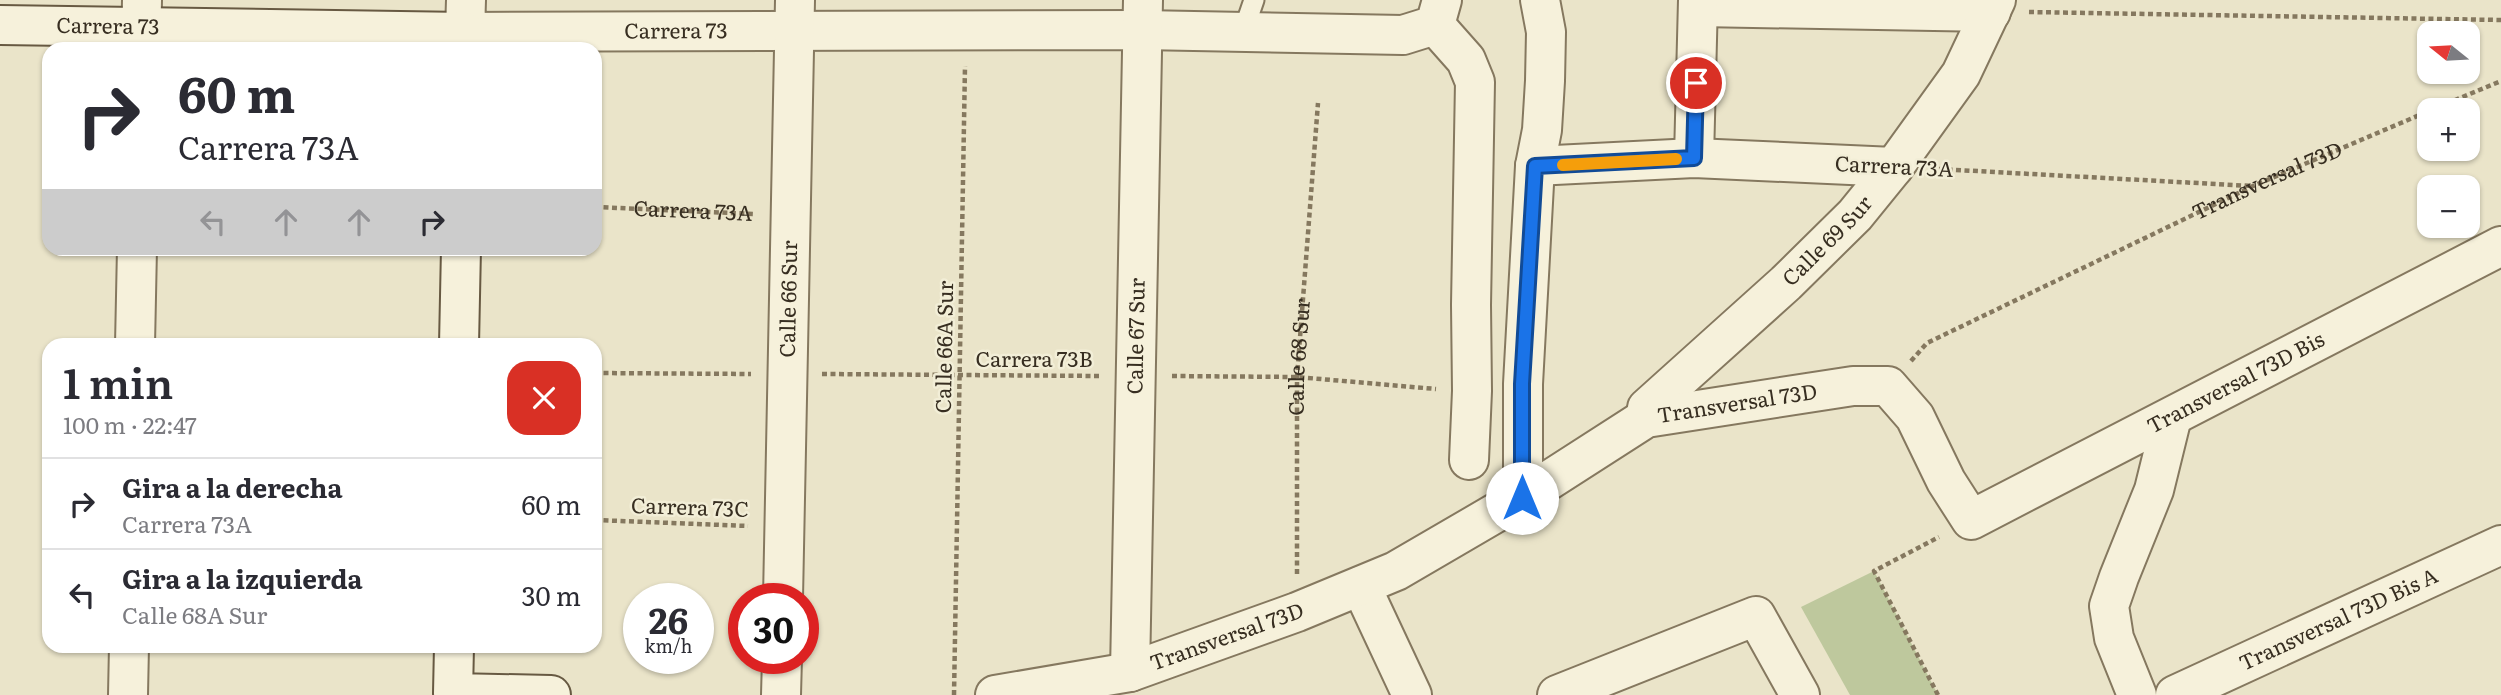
<!DOCTYPE html>
<html lang="es">
<head>
<meta charset="utf-8">
<style>
	body { margin:0; font-family:Literata,serif; background:#f2f2f3; color:#2b2b33; height:100vh; display:flex; flex-direction:column; font-size:26px; white-space:nowrap }
	* { box-sizing:border-box; margin:0 }
	p { font-size:23px; color:#7c7c81 }
	.icon { flex:none; width:38px; height:38px; fill:none; stroke:currentColor; stroke-width:2; stroke-linecap:round; stroke-linejoin:round }
	.map { position:relative; flex:1; overflow:hidden }
	.sheet { position:absolute; left:42px; top:338px; width:560px; height:315px; display:flex; flex-direction:column; background:#fff; border-radius:21px; box-shadow:0 2px 5px #0004 }
	.sheet>* { flex:none }
	.guide { position:absolute; left:42px; top:42px; width:560px; height:214px; border-radius:21px; box-shadow:0 2px 5px #0004; background:#fff; color:#2b2b33; overflow:hidden }
	.needle { width:46px; rotate:288deg }
	.fabs { position:absolute; left:2417px; top:21px; display:grid; gap:14px }
	.fabs a { display:grid; place-items:center; width:63px; height:63px; border-radius:14px; background:#fff; box-shadow:0 2px 5px #0004; font-size:35px }
	.speed { position:absolute; left:623px; top:583px; display:flex; gap:14px; font-size:35px; font-weight:700; text-align:center }
	.speed>* { display:grid; place-content:center; width:91px; height:91px; border-radius:50%; background:#fff; box-shadow:0 2px 5px #0004; line-height:1 }
	.speed small { font-size:18px; font-weight:400 }
	.speed .limit { border:10px solid #d22; background:#fff; color:#111 }
	.pin { position:absolute; display:grid; place-items:center; width:60px; height:60px; color:#fff; margin:-30px; border:4px solid #fff; border-radius:50%; box-shadow:0 2px 7px #0007 }
	.me { position:absolute; width:77px; margin:-38px; rotate:0deg; stroke-linejoin:round; filter:drop-shadow(0 0 5px #0008) }
	.turn { display:flex; align-items:center; gap:24px; height:147px; padding:0 21px; font-size:32px }
	.turn .icon { width:91px; height:91px; stroke-width:2.5 }
	.turn b { display:block; font-size:49px; line-height:60px }
	.lanes { display:flex; align-items:center; height:66px; padding:0 21px; background:#0003; justify-content:center; gap:35px; direction:ltr }
	.lanes .off { opacity:.35 }
	.round { display:grid; place-items:center; flex:none; width:74px; height:74px; border-radius:21px; background:#f2f2f3 }
	.headline { display:flex; align-items:center; justify-content:space-between; height:119px; padding:0 21px }
	h1 { font-size:42px; font-weight:600; line-height:52px }
	ul { padding:0; list-style:none }
	li { display:flex; align-items:center; gap:21px; height:91px; padding:0 21px; border-top:2px solid #e1e1e2 }
	li div { flex:1 }
	li b { display:block; font-size:26px }
	li em { font-style:normal }
	.map>svg:first-child { display:block }
	.green { fill:#bec89d }
	.lines { fill:none; stroke-linecap:round; stroke-linejoin:round }
	.lane-casing { stroke:#85785f; stroke-width:23 }
	.street-casing { stroke:#85785f; stroke-width:42 }
	.secondary-casing { stroke:#675942; stroke-width:42 }
	.path { stroke:#85785f; stroke-width:4.5; stroke-dasharray:5 3.5; stroke-linecap:butt }
	.lane { stroke:#f6f1db; stroke-width:19 }
	.street { stroke:#f6f1db; stroke-width:38 }
	.secondary { stroke:#f6f1db; stroke-width:38 }
	.route-casing { stroke:#114b97; stroke-width:18 }
	.route { stroke:#1a73e8; stroke-width:12 }
	.slow { stroke:#f59e0b; stroke-width:12 }
	.labels { text-anchor:middle; stroke-width:5; stroke-linejoin:round; paint-order:stroke }
	.street-label { font-size:21px; fill:#372e21; stroke:#f2eed7 }
</style>
</head>
<body>
<div class="map">
<svg width="2501" height="695" viewBox="0 0 2501 695">
	<rect width="100%" height="100%" fill="#eae4c9"/>
	<path class="green" d="M1874,571L1938,695H1850L1801,607Z"/>
	<g class="lines">
		<g class="lane-casing">
			<path id="lane" d="M1243,32L1254,0"/>
		</g>
		<g class="street-casing">
			<g id="street">
				<path id="s4" d="M466,0L465,32L1142,30L1403,35L1435,25L1442,0"/>
				<path d="M1699,7L1991,12"/>
				<path d="M1435,25L1466,60L1475,82L1471,305L1472,391L1469,460"/>
				<path d="M141,49L142,0"/>
				<path d="M1694,158L1698,0"/>
				<path d="M1535,166L1694,158L1894,167"/>
				<path d="M135,345L137,248"/>
				<path id="s5" d="M1646,418L1647,408L1786,283L1855,215L1894,167L1961,74L1996,0"/>
				<path d="M1523,497V384L1535,166L1542,130L1545,81L1546,32L1540,0"/>
				<path d="M1361,586L1412,695"/>
				<path id="s6" d="M783,598L795,0"/>
				<path id="s7" d="M1130,672L1143,0"/>
				<path d="M128,695L129,646"/>
				<path d="M781,695L782,658"/>
				<path id="s8" d="M995,695L1130,672L1297,612L1396,571L1523,497L1646,418L1853,386H1888L1915,417L1946,481L1971,520L2501,246"/>
				<path d="M1557,695L1756,616L1800,695"/>
				<path d="M2137,695L2114,638L2109,606L2119,577L2154,490L2172,417"/>
				<path id="s9" d="M2175,695L2501,545"/>
			</g>
		</g>
		<g class="secondary-casing">
			<g id="secondary">
				<path id="s10" d="M0,25L465,32V49"/>
				<path d="M459,345L461,248"/>
				<path d="M454,646L453,693L551,695"/>
			</g>
		</g>
		<g class="path">
			<path d="M2029,12L2501,20"/>
			<path d="M2431,110L2501,81"/>
			<path d="M1939,169L2252,186"/>
			<path id="s1" d="M595,207L755,214"/>
			<path id="s2" d="M1911,361L1927,343L2253,186L2429,111"/>
			<path d="M595,373L751,374"/>
			<path d="M822,374L1101,376"/>
			<path d="M1172,376L1297,377L1436,389"/>
			<path d="M595,520L748,526"/>
			<path id="s3" d="M1297,574V377L1318,103"/>
			<path d="M954,695L965,66"/>
			<path d="M1938,695L1874,571L1939,537"/>
		</g>
		<use href="#lane" class="lane"/>
		<use href="#street" class="street"/>
		<use href="#secondary" class="secondary"/>
	</g>
	<g class="lines">
		<g class="route-casing">
			<path id="route" d="M1522,498V384L1535,166L1694,158L1696,83"/>
		</g>
		<use href="#route" class="route"/>
		<path class="slow" d="M1563,165L1676,159"/>
	</g>
	<g class="labels">
		<g class="street-label">
			<text dy="7" stroke="none"><textPath href="#s10" startOffset="108">Carrera 73</textPath></text>
			<text dy="7" stroke="none"><textPath href="#s4" startOffset="243">Carrera 73</textPath></text>
			<text transform="translate(1894 167) rotate(3)" y="7">Carrera 73A</text>
			<text dy="7" stroke="none"><textPath href="#s2" startOffset="401">Transversal 73D</textPath></text>
			<text dy="7" stroke="none"><textPath href="#s1" startOffset="98">Carrera 73A</textPath></text>
			<text dy="7" stroke="none"><textPath href="#s5" startOffset="256">Calle 69 Sur</textPath></text>
			<text dy="7" stroke="none"><textPath href="#s6" startOffset="299">Calle 66 Sur</textPath></text>
			<text dy="7" stroke="none"><textPath href="#s7" startOffset="336">Calle 67 Sur</textPath></text>
			<text transform="translate(945 347) rotate(-89)" y="7">Calle 66A Sur</text>
			<text dy="7" stroke="none"><textPath href="#s3" startOffset="217">Calle 68 Sur</textPath></text>
			<text x="1034" y="367">Carrera 73B</text>
			<text dy="7" stroke="none"><textPath href="#s8" startOffset="1416">Transversal 73D Bis</textPath></text>
			<text dy="7" stroke="none"><textPath href="#s8" startOffset="807">Transversal 73D</textPath></text>
			<text transform="translate(690 508) rotate(2)" y="7">Carrera 73C</text>
			<text dy="7" stroke="none"><textPath href="#s9" startOffset="180">Transversal 73D Bis A</textPath></text>
			<text dy="7" stroke="none"><textPath href="#s8" startOffset="240">Transversal 73D</textPath></text>
		</g>
	</g>
</svg>
<div class="fabs">
<a><svg class="needle" viewBox="-14 -14 28 28"><path d="M0-13l5 13h-10z" fill="#e53935"/><path d="M0 13l5-13h-10z" fill="#7c7c81"/></svg></a>
<a>+</a>
<a>−</a>
</div>
<div class="speed"><div>26<small>km/h</small></div><div class="limit">30</div></div>
<div class="pin" style="left:1696px;top:83px;background:#d93025"><svg class="icon" aria-label="arrive" viewBox="0 0 24 24"><path d="M6 21V4h12l-3 4 3 4H6"/></svg></div>
<svg class="me" style="left:1522px;top:498px" viewBox="-20 -20 40 40"><circle r="19" fill="#fff"/><path d="M0-13L10 11 0 6-10 11z" fill="#1a73e8"/></svg>
<div class="guide">
<div class="turn"><svg class="icon" aria-label="right" viewBox="0 0 24 24"><path d="M7 20v-9h11M14 6l5 5-5 5"/></svg><div><b>60 m</b>Carrera 73A</div></div>
<div class="lanes"><svg class="icon off" aria-label="left" viewBox="0 0 24 24"><path d="M17 20v-9H6M10 6l-5 5 5 5"/></svg><svg class="icon off" aria-label="ahead" viewBox="0 0 24 24"><path d="M12 20V5M6 11l6-6 6 6"/></svg><svg class="icon off" aria-label="ahead" viewBox="0 0 24 24"><path d="M12 20V5M6 11l6-6 6 6"/></svg><svg class="icon" aria-label="right" viewBox="0 0 24 24"><path d="M7 20v-9h11M14 6l5 5-5 5"/></svg></div>
</div>
<section class="sheet">
<div class="headline"><div><h1>1 min</h1><p>100 m · 22:47</p></div><a class="round" style="background:#d93025;color:#fff"><svg class="icon" aria-label="close" viewBox="0 0 24 24"><path d="M6 6l12 12M18 6L6 18"/></svg></a></div>
<ul>
<li><svg class="icon" aria-label="right" viewBox="0 0 24 24"><path d="M7 20v-9h11M14 6l5 5-5 5"/></svg><div><b>Gira a la derecha</b><p>Carrera 73A</p></div><em>60 m</em></li>
<li><svg class="icon" aria-label="left" viewBox="0 0 24 24"><path d="M17 20v-9H6M10 6l-5 5 5 5"/></svg><div><b>Gira a la izquierda</b><p>Calle 68A Sur</p></div><em>30 m</em></li>
</ul>
</section>
</div>
</body>
</html>
